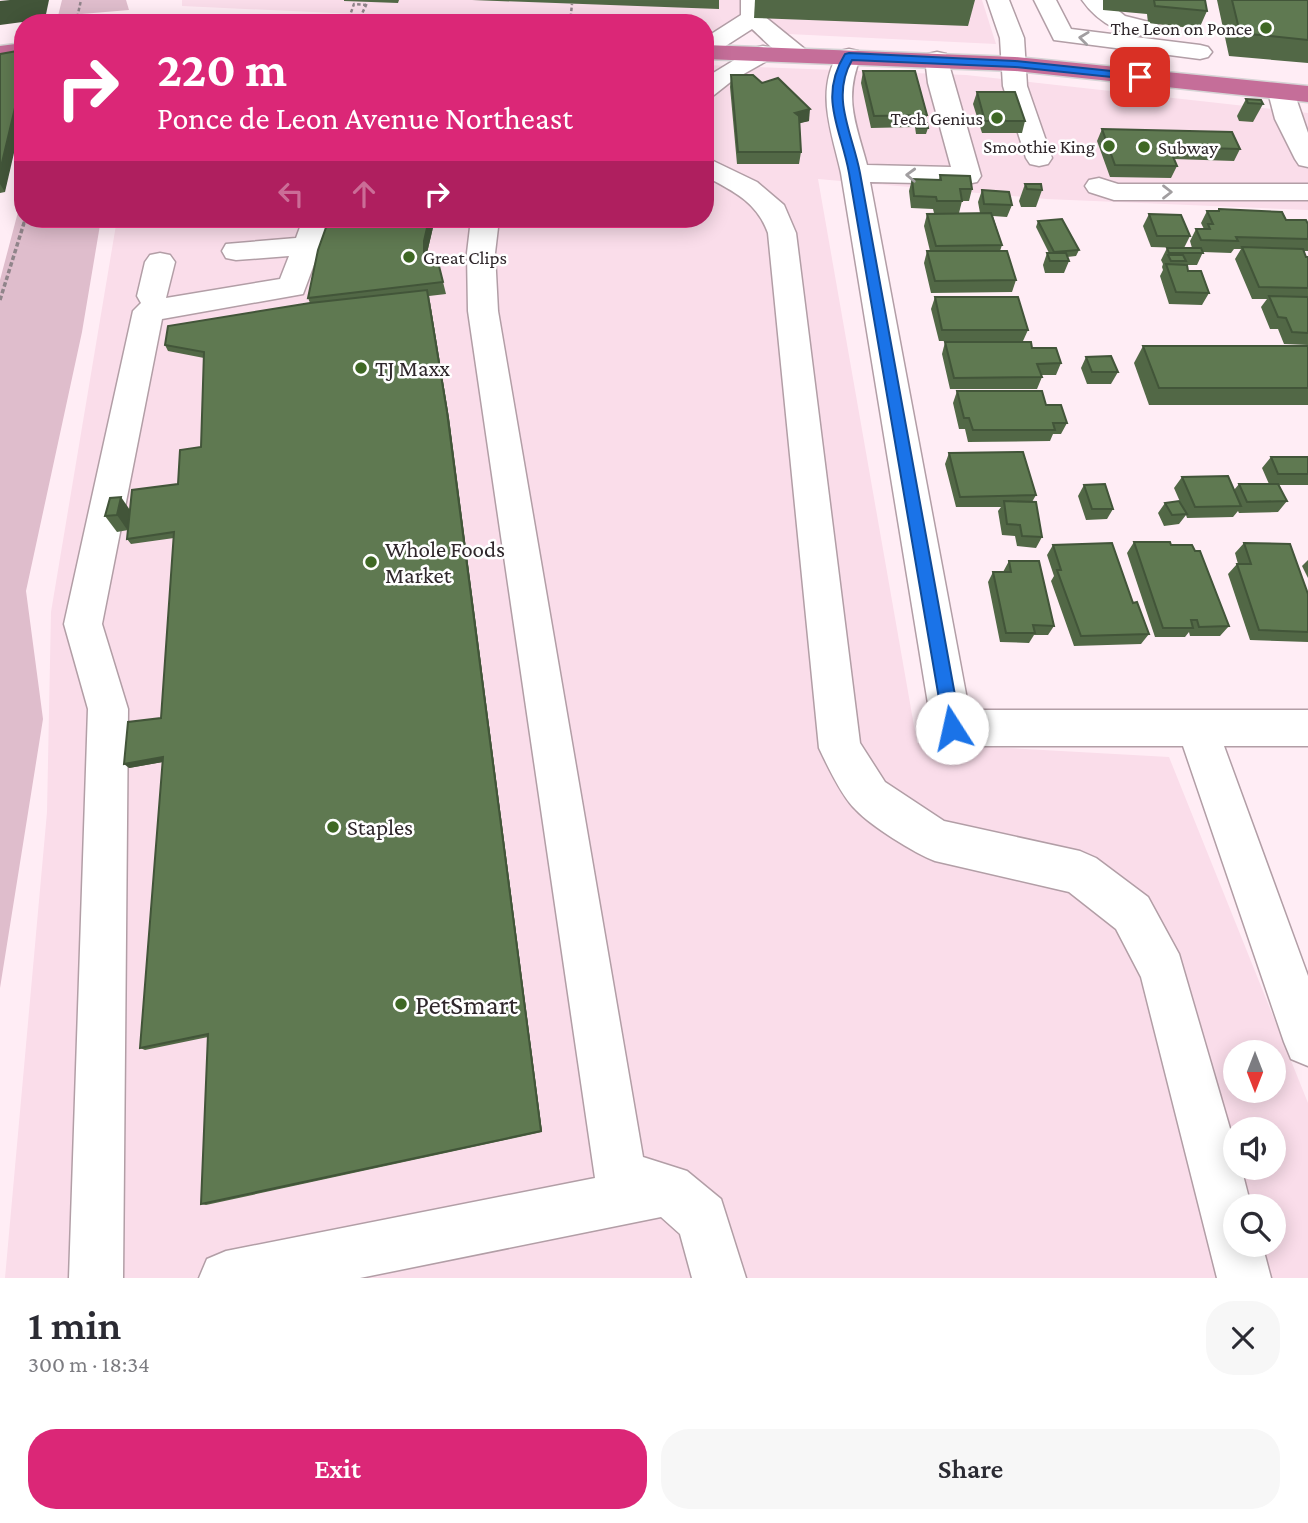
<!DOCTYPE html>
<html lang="en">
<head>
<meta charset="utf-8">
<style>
	body { margin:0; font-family:"Crimson Pro",serif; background:#f7f7f7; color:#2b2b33; height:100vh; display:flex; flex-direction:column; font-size:26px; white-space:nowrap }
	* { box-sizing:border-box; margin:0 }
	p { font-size:23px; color:#7c7c81 }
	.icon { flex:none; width:38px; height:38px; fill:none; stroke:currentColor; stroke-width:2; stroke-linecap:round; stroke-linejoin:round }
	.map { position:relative; height:1278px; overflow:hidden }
	.side { display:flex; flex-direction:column; background:#fff; flex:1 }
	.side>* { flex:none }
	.guide { position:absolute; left:14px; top:14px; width:700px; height:214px; border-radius:28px; box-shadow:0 4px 18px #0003; background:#db2777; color:#fff; overflow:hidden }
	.needle { width:46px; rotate:180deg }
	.tools { position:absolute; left:1223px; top:1040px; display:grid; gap:14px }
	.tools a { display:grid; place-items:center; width:63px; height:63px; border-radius:50%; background:#fff; box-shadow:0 4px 18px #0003; font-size:35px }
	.pin { position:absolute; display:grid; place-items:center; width:60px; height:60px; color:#fff; margin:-30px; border-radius:14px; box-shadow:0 4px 10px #0006 }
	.me { position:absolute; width:77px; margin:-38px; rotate:350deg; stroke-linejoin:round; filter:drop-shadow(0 0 5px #0008) }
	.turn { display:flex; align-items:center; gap:24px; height:147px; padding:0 28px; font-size:32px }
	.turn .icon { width:91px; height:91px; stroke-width:2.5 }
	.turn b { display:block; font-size:49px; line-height:60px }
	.lanes { display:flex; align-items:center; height:66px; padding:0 28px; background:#0003; justify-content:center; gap:35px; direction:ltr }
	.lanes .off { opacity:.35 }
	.round { display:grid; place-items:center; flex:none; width:74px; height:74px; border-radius:28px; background:#f7f7f7 }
	.headline { display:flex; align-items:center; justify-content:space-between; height:119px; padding:0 28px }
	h1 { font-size:42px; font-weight:600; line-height:52px }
	.cta { display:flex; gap:14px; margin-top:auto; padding:14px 28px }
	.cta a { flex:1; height:80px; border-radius:28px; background:#db2777; color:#fff; font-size:28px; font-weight:600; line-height:80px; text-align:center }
	.cta a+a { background:#f7f7f7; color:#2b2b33 }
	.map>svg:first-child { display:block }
	.built { fill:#faddea; fill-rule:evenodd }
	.green { fill:#dfbdcc }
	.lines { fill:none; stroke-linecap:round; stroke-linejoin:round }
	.minor-casing { stroke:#b29ea6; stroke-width:3 }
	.highway-casing { stroke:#d5d4d5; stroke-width:3 }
	.path-far1 { stroke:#90848a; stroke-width:2.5; stroke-dasharray:3.5 2.5; stroke-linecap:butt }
	.path { stroke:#90848a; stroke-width:3.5; stroke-dasharray:4.5 2.5; stroke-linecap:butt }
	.minor { fill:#fff; fill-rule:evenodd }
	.highway { fill:#c56e99; fill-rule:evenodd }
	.wall { fill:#526846 }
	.shaded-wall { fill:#425539 }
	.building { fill:#5f7951; stroke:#425539; stroke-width:2 }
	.oneway { stroke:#a19ea0 }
	.route { fill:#1a73e8; stroke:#114b97; stroke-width:2 }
	.poi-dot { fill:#3f6824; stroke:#fff; stroke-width:2.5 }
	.labels { text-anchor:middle; stroke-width:5; stroke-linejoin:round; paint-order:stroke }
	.far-poi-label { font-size:19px; fill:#2f272b; stroke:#fff; text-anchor:end }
	.poi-label { font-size:23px; fill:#2f272b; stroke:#fff; text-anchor:start }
	.near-poi-label { font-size:28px; fill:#2f272b; stroke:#fff; text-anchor:start }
</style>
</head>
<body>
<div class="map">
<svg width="1308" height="1278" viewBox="0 0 1308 1278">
	<rect width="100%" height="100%" fill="#ffedf5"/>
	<g class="built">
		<path d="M182,0H982L996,44L705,30V23H545L182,6Z"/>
		<path d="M705,65L966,75L1308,113V210L1046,199L818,179L917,743L1169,757L1308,1103V1278H5L47,812L51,612L117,219H705ZM1236,1052H1274V1090H1236ZM1236,1129H1274V1167H1236ZM1236,1206H1274V1244H1236Z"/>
	</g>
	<g class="green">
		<path d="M62,0H126L129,10L58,16Z"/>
		<path d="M23,193V219H101L82,332L26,591L43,719L0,988V280Z"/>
	</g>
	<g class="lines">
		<g class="minor-casing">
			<g id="minor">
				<path d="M741,0H763L764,16L806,50L809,55L806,60C784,65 767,42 752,29L713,54L705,56V38L741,15Z"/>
				<path d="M987,0H1009L1024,38L1027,86L1052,158L1048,164L1039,166L1030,164L1026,158L1003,86L1000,38Z"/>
				<path d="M1034,0H1056L1071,29L1200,45L1208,47L1212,52L1208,57L1200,59L1054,40Z"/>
				<path d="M1082,0H1105L1125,16L1157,24L1161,29L1157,34C1128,41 1098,23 1082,0Z"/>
				<path d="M763,46L772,48L775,53L772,58L733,80L714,95L705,97V78L754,48Z"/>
				<path d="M849,49L858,51L861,56C843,99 856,123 867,165L951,167L928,83L925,59L928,54L937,52L946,54L981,176L977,182L967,184L870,182L969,710H1308V746H1224L1308,976V1066L1291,1059L1284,1042L1183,746H952L938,741L932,728L841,173C832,132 814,90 840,51Z"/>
				<path d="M1281,84L1290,87L1294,92L1308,133V167L1299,165L1295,159L1275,119L1268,92L1272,87Z"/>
				<path d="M705,157L757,182L784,205L796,233L860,743L885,782L944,821L1080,851L1096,858L1148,897L1179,954L1236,1149V1167H1241L1251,1206H1236V1244H1262L1271,1278H1217L1141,977L1116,929L1069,892L935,861C914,853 871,826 856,810C842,797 827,765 819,748L768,233C757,202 733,191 705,176Z"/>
				<path d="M1099,178L1118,184H1308V200H1114L1089,192L1085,186L1089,180Z"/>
				<path d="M303,219H331L303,294L162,319L102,624L128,709L123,1278H69L88,709L64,624L133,311L141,303L137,296L145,262L150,255L160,253L170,255L175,262L166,298L280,279L289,256L236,260L226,258L222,251L226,244L296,238Z"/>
				<path d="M471,219H499L495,253L498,311L643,1157L687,1171L721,1199L746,1278H692L680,1234L661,1217L360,1278H199L207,1259L226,1251L595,1178L468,311L467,253Z"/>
			</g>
		</g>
		<g class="highway-casing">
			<g id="highway">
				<path d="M23,43V57L0,60V46Z"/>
				<path d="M705,45L1015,57L1308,86V102L1015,71L705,59Z"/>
			</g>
		</g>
		<g class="path-far1">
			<path d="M349,18L354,4L366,5"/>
			<path d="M360,18L367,3"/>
			<path d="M76,23L81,0"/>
			<path d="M322,23L325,17"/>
			<path d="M570,23L572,4"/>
			<path d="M23,225L25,219"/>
		</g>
		<path class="path" d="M0,300L24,223"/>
		<use href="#minor" class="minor"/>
		<use href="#highway" class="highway"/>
	</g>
	<g class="wall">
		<path d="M344,0H399L398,3L344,1Z"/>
		<path d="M472,0H719V9Z"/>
		<path d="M755,0H975L968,26L754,18Z"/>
		<path d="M1103,0H1205L1207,11L1199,29L1148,23L1147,14L1103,10Z"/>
		<path d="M1217,0H1308V63L1229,56Z"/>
		<path d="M0,54L5,192L0,193Z"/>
		<path d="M863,71L927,115L925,123L928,128L926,134H916L915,127L871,128L861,83Z"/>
		<path d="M731,75L809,121L799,123L801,152L799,164H737L730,87Z"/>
		<path d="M977,92L1025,121L1022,133H982L973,104Z"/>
		<path d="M1246,99L1263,104L1253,122L1239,121L1237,116Z"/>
		<path d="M1102,129L1240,149L1234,161L1174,159L1177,166L1171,178L1110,177L1097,141Z"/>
		<path d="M940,175L972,189L969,201H962L959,213H934L933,209L911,208L909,191L912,179L939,180Z"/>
		<path d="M1025,184L1042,190L1036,207H1021L1019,201Z"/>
		<path d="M982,190L1012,205L1007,217L993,216L1002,245L1000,251L1016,280L1012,292L931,293L924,263L927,251H930L924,226L927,214L980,213L978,202Z"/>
		<path d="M1219,209L1308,224V251H1304L1306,257H1308V345L1284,344L1278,329H1270L1261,307L1267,299H1252L1235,259L1241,249H1234L1231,253L1203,252L1197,265H1187L1188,271L1209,293L1202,305L1169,304L1160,276L1163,270L1162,267L1163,264L1161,260L1167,248H1192L1190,241L1196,229H1204L1201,223L1207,211H1218Z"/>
		<path d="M1149,214L1190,236L1184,248L1151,247L1143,226Z"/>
		<path d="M329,219H435L427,253V260L437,258L446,294L429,296L449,418L542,1132L206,1205L201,1204L208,1037L145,1050L140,1048L163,762L129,768L161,718L174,538L131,544L127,539L128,530L117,532L105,516L130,510L178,484L201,447L204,358L168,351L165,345L310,303L308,298Z"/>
		<path d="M1038,221L1079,250L1076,256L1067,257L1069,261L1064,273H1045L1043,265L1047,253H1049L1036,227Z"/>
		<path d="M935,297L1028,330L1023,341H939L931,309Z"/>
		<path d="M945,342L1032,348L1061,363L1056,375H1041L1042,377L1037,389H950L942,354Z"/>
		<path d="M1143,346H1308V405H1149L1134,363Z"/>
		<path d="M1086,357L1118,372L1111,384H1087L1081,368Z"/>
		<path d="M957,391L1046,405L1067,423L1061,434H1053L1050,441L968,442L965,429H959L953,403Z"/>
		<path d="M949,453L1036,495L1032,502L1042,537L1036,548L1017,546L1015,536L1002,535L998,511L1001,507H956L945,464Z"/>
		<path d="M1271,457H1308V485H1279L1287,501L1278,512L1239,513L1238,511L1233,517L1187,518L1186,515L1179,524L1164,526L1158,513L1165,503L1181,504L1174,488L1182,477L1234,490L1239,484H1269L1262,468Z"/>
		<path d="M1084,485L1113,509L1107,519L1086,520L1078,496Z"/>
		<path d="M1134,542L1171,545L1229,626L1220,636H1190L1189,632L1185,637H1155L1127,553Z"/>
		<path d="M1244,543L1308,594V642L1250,640L1228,574L1237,564H1238L1235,553Z"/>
		<path d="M1053,545L1133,603L1149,634L1141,644L1074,646L1051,581L1054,576L1047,555Z"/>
		<path d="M1308,560V578L1302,566Z"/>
		<path d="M1009,561L1054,626L1048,635H1034L1029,643L1000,642L988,582L993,572H1003Z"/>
	</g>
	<g class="shaded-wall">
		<path d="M10,0H49L45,19L0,25V1Z"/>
		<path d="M23,74V114L5,192L0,184V171Z"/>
		<path d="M810,109L809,121L793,125L795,113Z"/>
		<path d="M429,219H435L427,253V272L424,261V241Z"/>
		<path d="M429,296L449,418L542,1132L541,1131Z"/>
		<path d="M121,497L132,513L128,531L117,515Z"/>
		<path d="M163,757L168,761L129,768L124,764Z"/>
	</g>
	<g class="building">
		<path d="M1154,0H1205L1207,11L1155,6Z"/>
		<path d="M1232,0H1308V40L1240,33Z"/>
		<path d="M23,50V74L0,171V54Z"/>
		<path d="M863,71H915L927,115L874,116Z"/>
		<path d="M731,75H753L762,83L778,78L810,109L795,113L799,116L801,152H738Z"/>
		<path d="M977,92H1015L1025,121H985Z"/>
		<path d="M1246,99L1261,100L1263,104L1248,103Z"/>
		<path d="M916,123H927L928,128H917Z"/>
		<path d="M1102,129L1232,132L1240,149L1169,147L1177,166L1115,165Z"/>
		<path d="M940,175L970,176L972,189H960L962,201H937L936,197L914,196L912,179L941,180Z"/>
		<path d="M1025,184H1041L1042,190L1027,189Z"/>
		<path d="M982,190L1009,192L1012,205L984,204Z"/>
		<path d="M1219,209L1282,212L1286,220H1306L1308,224V239L1236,237L1238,241L1201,240L1196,229H1210L1208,224H1213L1207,211H1219Z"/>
		<path d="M991,213L1002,245L936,246L927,214Z"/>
		<path d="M1149,214L1181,215L1190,236H1157Z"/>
		<path d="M329,219H429L424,241V261L437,258L443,282L308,298L318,250Z"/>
		<path d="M1062,219L1079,250L1054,252L1038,221Z"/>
		<path d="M1242,247L1303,249L1306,257H1308V288L1259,287Z"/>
		<path d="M1167,248H1201L1203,253H1169Z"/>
		<path d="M927,251H1007L1016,280L935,281Z"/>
		<path d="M1047,253H1066L1069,261H1050Z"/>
		<path d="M1168,255H1183L1186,261H1171Z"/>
		<path d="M1166,264L1187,265L1188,271H1201L1209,293L1176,292Z"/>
		<path d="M427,290L447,412L541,1131L201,1204L208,1034L140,1048L163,757L124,764L128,722L161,718L174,532L127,539L132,490L178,484L180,450L201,447L204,352L165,345L168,326L310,303Z"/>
		<path d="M1269,296L1308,297V333L1292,332L1286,318L1278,317Z"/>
		<path d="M935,297H1018L1028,330H942Z"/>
		<path d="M945,342H1031L1032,348H1056L1061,363L1037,364L1042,377L954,378Z"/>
		<path d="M1143,346H1308V388H1159Z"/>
		<path d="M1111,356L1118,372H1092L1086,357Z"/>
		<path d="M957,391H1042L1046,405H1061L1067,423H1053L1055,430H973L969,418H964Z"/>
		<path d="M1023,452L1036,495L960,497L949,453Z"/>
		<path d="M1271,457H1308V474H1278Z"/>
		<path d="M1228,476L1241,506L1195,507L1182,477Z"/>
		<path d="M1105,484L1113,509H1092L1084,485Z"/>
		<path d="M1239,484H1278L1287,501L1247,502Z"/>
		<path d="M121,497L117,515L105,516L110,498Z"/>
		<path d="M1004,501L1036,502L1042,537L1022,536L1020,525L1007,524Z"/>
		<path d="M1179,501L1187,514L1172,515L1165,503Z"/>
		<path d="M1134,542H1170L1171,545H1192L1195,551H1200L1229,626L1199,627L1197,620H1191L1193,628H1163Z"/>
		<path d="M1112,543L1133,603L1137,602L1149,634L1081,636L1057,570H1061L1053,545Z"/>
		<path d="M1244,543L1290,544L1308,594V632L1259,630L1237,564H1251Z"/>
		<path d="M1009,561H1039L1054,626L1033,625L1035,633H1006L993,572H1011Z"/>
	</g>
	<defs><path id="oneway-chevron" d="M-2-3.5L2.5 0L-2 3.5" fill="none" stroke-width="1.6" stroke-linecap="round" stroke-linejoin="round" transform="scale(1.75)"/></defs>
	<g class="oneway">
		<use href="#oneway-chevron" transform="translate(1084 38) rotate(-173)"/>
		<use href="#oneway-chevron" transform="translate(911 175) rotate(-178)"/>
		<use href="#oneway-chevron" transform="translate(1167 192)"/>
	</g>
	<path class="route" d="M849,53L1015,61L1140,74L1146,77L1140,80L1015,67L852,60C830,98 853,134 860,173L961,728L958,733L952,736L946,733L944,728L849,173C841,128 818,98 845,54Z"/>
	<g class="poi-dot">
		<circle cx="1266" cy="28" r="7"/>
		<circle cx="997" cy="118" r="7"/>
		<circle cx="1109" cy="146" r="7"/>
		<circle cx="1144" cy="147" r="7"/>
		<circle cx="409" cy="257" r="7"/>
		<circle cx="361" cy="368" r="7"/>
		<circle cx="371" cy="562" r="7"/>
		<circle cx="333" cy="827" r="7"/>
		<circle cx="401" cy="1004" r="7"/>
	</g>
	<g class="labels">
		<g class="far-poi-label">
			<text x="1252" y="35">The Leon on Ponce</text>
			<text x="983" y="125">Tech Genius</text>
			<text x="1095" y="153">Smoothie King</text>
			<text x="1158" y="154" text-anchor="start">Subway</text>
			<text x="423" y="264" text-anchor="start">Great Clips</text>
		</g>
		<g class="poi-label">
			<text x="375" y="376">TJ Maxx</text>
			<text x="385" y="557">Whole Foods<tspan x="385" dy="26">Market</tspan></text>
			<text x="347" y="835">Staples</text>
		</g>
		<g class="near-poi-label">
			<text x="415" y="1014">PetSmart</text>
		</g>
	</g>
</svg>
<div class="tools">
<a><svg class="needle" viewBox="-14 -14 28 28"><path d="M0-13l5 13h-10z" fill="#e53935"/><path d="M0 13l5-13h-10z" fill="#7c7c81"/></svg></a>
<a><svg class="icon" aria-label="sound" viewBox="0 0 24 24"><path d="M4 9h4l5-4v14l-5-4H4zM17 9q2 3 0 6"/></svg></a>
<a><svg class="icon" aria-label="search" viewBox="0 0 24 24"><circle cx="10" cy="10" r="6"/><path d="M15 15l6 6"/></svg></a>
</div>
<div class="pin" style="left:1140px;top:77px;background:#d93025"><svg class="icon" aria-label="arrive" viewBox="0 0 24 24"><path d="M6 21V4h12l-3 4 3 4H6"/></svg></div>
<svg class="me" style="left:952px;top:728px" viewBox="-20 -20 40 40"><circle r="19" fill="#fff"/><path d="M0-13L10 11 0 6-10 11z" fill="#1a73e8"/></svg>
<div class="guide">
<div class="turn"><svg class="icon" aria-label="right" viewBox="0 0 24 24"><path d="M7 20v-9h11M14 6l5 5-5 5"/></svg><div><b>220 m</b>Ponce de Leon Avenue Northeast</div></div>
<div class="lanes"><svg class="icon off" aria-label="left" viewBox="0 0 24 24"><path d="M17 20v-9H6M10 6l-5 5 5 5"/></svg><svg class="icon off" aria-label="ahead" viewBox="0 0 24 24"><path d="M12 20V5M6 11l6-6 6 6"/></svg><svg class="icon" aria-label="right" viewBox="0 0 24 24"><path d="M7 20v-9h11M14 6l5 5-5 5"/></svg></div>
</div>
</div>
<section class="side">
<div class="headline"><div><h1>1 min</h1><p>300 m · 18:34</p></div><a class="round"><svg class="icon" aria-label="close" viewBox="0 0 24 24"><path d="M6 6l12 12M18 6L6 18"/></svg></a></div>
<div class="cta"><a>Exit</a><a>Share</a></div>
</section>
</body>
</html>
